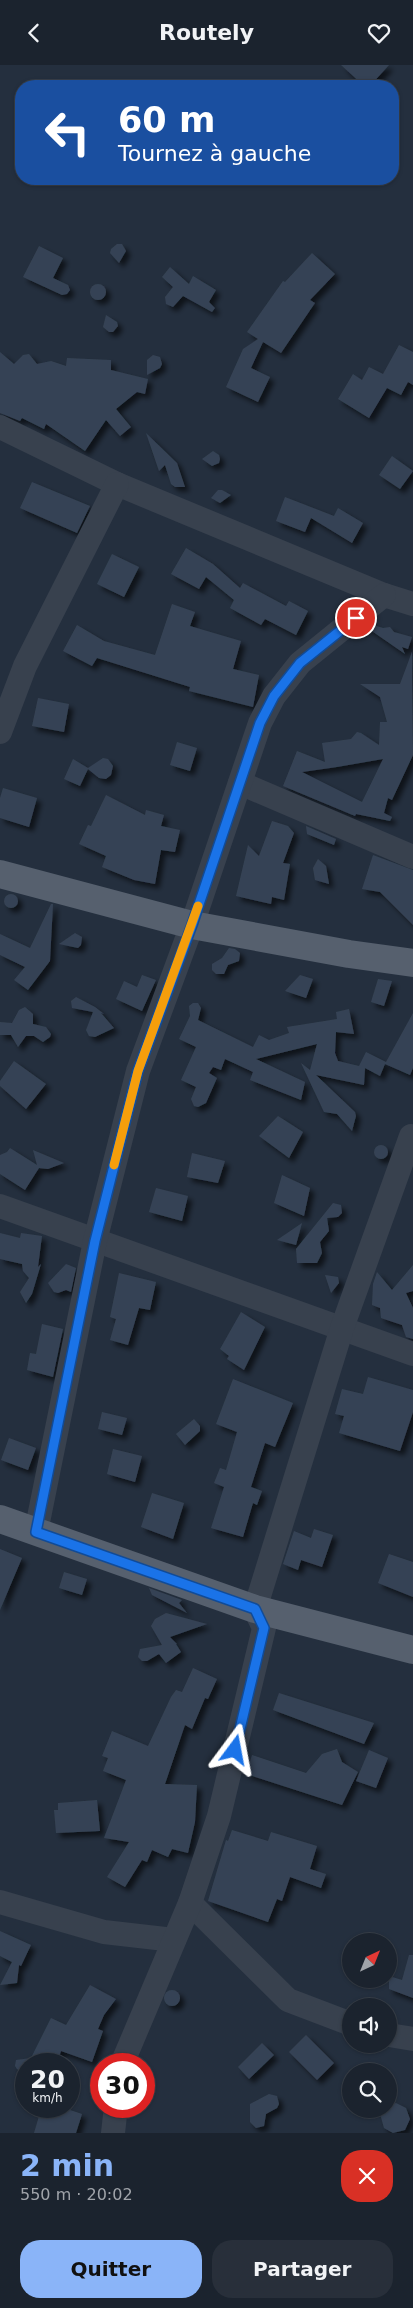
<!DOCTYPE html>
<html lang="fr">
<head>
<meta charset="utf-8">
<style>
	body { margin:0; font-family:"DejaVu Sans",sans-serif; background:#282f3a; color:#f1f3f6; height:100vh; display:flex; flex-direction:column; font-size:19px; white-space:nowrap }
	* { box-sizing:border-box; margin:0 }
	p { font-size:16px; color:#a0a4aa }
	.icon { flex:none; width:28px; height:28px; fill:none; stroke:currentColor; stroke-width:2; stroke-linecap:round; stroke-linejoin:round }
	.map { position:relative; height:2068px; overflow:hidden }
	.panel { display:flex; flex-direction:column; background:#1b232e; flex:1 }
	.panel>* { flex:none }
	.top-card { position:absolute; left:15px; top:15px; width:384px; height:105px; border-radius:20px; box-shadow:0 1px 4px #0004,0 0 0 1px #39404a; background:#1a4fa0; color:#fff; overflow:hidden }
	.needle { width:32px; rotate:43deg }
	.buttons { position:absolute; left:342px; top:1868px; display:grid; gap:10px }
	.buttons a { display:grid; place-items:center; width:55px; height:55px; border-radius:50%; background:#1b232e; box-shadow:0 1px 4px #0004,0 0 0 1px #39404a; font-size:25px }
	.speed { position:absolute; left:15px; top:1988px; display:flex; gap:10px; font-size:25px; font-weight:700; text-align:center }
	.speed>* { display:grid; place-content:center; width:65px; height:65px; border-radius:50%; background:#1b232e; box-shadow:0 1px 4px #0004,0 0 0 1px #39404a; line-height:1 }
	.speed small { font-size:12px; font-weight:400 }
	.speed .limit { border:8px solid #d22; background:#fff; color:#111 }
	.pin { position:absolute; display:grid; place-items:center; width:42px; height:42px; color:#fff; margin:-21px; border:2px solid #fff; border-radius:50%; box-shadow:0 1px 5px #0007 }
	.me { position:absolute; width:55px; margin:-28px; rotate:13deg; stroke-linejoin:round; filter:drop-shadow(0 0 4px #0008) }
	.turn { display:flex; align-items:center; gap:18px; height:105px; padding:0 20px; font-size:22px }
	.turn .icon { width:65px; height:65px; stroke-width:2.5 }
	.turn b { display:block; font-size:35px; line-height:42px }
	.round { display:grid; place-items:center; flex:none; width:52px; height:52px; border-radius:20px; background:#282f3a }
	.overview { display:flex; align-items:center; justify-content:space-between; height:85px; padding:0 20px }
	h1 { font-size:30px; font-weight:700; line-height:38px; color:#8ab4f8 }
	.primary-button { display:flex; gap:10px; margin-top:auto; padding:10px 20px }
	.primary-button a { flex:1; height:58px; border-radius:20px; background:#8ab4f8; color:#111; font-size:20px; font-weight:700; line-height:58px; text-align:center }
	.primary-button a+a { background:#282f3a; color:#f1f3f6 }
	header { display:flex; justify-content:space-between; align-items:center; height:65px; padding:0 20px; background:#1b232e; font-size:22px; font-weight:700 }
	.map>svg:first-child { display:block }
	.building { fill:#364354; fill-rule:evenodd; filter:url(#shadow) }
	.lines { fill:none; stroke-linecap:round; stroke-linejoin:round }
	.minor { stroke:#38414e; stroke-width:24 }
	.major { stroke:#56606e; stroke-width:28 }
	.route-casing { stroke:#114b97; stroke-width:12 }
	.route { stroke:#1a73e8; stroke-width:9 }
	.slow { stroke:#f59e0b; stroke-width:9 }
</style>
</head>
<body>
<header><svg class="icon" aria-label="back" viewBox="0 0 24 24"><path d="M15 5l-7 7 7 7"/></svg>Routely<svg class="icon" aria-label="heart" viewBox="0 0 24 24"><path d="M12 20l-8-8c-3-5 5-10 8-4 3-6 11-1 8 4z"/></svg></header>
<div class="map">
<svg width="413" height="2068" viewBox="0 0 413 2068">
	<defs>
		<filter id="shadow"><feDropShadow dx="4.5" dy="4.5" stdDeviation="2.5" flood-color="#0009"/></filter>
	</defs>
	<rect width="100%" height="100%" fill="#242f3e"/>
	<g class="building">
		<path d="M341,0H389L370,21H364Z"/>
		<path d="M117,179H122L126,186L119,198L110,188L111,184Z"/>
		<path d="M39,181L63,193L53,213L68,220L70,225L67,229L62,230L23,212Z"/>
		<path d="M312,188L335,209L310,235L315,238L281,288L263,277L251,303L270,312L258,337L226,322L243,284L258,274L247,267L283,216L285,217Z"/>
		<path d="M170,202L189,219L193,211L216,225L209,237L215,243L212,247L183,231L173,242L166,239L165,232L173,222L162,212Z"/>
		<circle cx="98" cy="227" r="8"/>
		<path d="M106,250L117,257L118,261L113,267H109L103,262Z"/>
		<path d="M399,280L413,287V320L408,317L401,330L387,323L369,353L338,334L353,309L362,315L369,302L383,309Z"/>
		<path d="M0,287L14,299L23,290L29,289L37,299L51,296L66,301L67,293L111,295V305L148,314L145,329L137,327L116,344L131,362L120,371L106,355L85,386L46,359L44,364L22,353L20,356L0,348Z"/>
		<path d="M153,290L160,292L162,299L160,303L147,310V295Z"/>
		<path d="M146,368L177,398L185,422H175L171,419L165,400L159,406Z"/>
		<path d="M213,386L219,390L220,394L219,398L212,401L202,394Z"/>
		<path d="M392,391L413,406L400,424L379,410Z"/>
		<path d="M32,417L90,441L77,468L20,443Z"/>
		<path d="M218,425H222L231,430L220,438L211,433Z"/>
		<path d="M285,432L334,451L338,443L363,458L352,478L311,453L305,467L276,456Z"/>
		<path d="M186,483L213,499L240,523L243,518L286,541L289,536L308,546L296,570L265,554L261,560L230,543L234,535L206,512L199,524L171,509Z"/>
		<path d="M112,489L139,502L124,532L97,519Z"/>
		<path d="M172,539L195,547L190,561L241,576L233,604L259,610L253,642L189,626L190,622L97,593L92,601L63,586L77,560L104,576L155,590Z"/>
		<path d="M370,559L383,563L390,562L394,567L412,572L408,584L402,582L405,589L366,562Z"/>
		<path d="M412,587L413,690L392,735L388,733L384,748L392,752L390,756L356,749L355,751L283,721L297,686L325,697L322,678L351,674L357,667L361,668L379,680L380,657H387L380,632L360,619H400ZM383,694L362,737L302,707L337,702Z"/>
		<path d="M38,633L69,639L64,667L32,661Z"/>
		<path d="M177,677L197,683L190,706L170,700Z"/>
		<path d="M103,693L108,694L113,701L111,710L106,714L99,713L88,704L80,721L64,714L73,694L88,703Z"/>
		<path d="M3,723L37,733L29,762L0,753V733Z"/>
		<path d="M106,730L145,750L146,745L164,750L161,761L180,765L175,787L161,785L155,819L134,815L102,802L106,791L79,779L88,760L91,761Z"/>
		<path d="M272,756L288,761L294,768L283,798L290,799L284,835L272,832L271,839L236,831L248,780L259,791Z"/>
		<path d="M306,761L336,774L334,780L307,769Z"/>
		<path d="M373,790L413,805V860L380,827L362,824Z"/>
		<path d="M318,794L326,801L329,819L315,815L313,803Z"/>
		<circle cx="11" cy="836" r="7"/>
		<path d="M51,839H53L50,896L28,925L14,915L25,902L0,890V869L30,883Z"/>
		<path d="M75,868L82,872L81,880L78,883L59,879Z"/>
		<path d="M229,883L235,884L240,888L239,896L228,900L224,909H216L212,905V899L222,893Z"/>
		<path d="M142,910L156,915L142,946L116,934L124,916L137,922Z"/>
		<path d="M300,910L313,914L306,933L285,926Z"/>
		<path d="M378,914L392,916L384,941L371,937Z"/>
		<path d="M76,932L95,942L104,949L101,948L114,963L95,972L89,971L86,965L93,947L72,943L71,936Z"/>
		<path d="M193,938H198L201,943L198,955L253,982L259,970L269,975L289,968L287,962L337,954L336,947L349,944L354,969L336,967L335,988L338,996L359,1001L366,987L386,997L413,948V1003L410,1010L385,999L380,1011L365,1003L364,1020L316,1010L355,1047L356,1051L352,1066L337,1049L324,1047L301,998L310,1005L317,979L256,994L305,1017L301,1035L250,1015L253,1007L225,994L221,1005L213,1002L209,1008L217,1013L206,1038L198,1042L194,1041L191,1034L196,1022L181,1015L196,982L179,974L190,951L189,941Z"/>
		<path d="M25,942L33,949V959L46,962L51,969L50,972L43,977L34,971H26L18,982L11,970H0V957L12,958L19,945Z"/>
		<path d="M14,996L46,1019L26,1044L0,1021V1016Z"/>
		<path d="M278,1051L303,1067L289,1093L259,1071Z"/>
		<circle cx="381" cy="1087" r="7"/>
		<path d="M10,1083L37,1100L33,1085L64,1098L48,1104L39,1103L25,1125L0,1109V1090L7,1087Z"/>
		<path d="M192,1088L225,1096L218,1118L187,1112Z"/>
		<path d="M282,1110L310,1123L304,1151L274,1138Z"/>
		<path d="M156,1123L188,1131L182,1156L149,1147Z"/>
		<path d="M333,1138L341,1140L342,1148L338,1152L327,1153L329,1166L320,1177L322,1188L317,1198H297L296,1184Z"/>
		<path d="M302,1158L296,1180L277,1175Z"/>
		<path d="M0,1168L20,1173L21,1168L42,1171L38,1202L41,1199L32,1229L26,1238L20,1227L29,1213L23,1206L22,1199L0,1194Z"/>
		<path d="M66,1199L76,1203L71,1227L66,1225L58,1228L54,1227L48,1218Z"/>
		<path d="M413,1200V1226L406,1228L413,1243V1274L406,1272L402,1260L381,1253L380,1243L372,1240L373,1219L377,1207L392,1225Z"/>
		<path d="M119,1208L156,1217L150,1245L139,1243L128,1280L110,1275L116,1254L110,1252Z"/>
		<path d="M325,1210L338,1212L339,1218L331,1228Z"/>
		<path d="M241,1247L265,1262L244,1305L227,1294L229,1291L220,1284Z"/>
		<path d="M42,1259L63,1264L53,1312L27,1305L30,1288L36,1289Z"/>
		<path d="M368,1312L413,1325V1347L400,1386L339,1368L344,1351L335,1349L342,1324L363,1329Z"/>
		<path d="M233,1314L293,1338L275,1382L265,1378L251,1422L262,1426L257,1440L253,1438L243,1472L211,1463L224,1422L214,1418L220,1403L226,1405L237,1367L216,1359Z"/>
		<path d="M102,1347L127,1353L122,1370L98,1364Z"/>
		<path d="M194,1354L200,1361V1366L185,1380L176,1369Z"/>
		<path d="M9,1373L36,1383L28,1405L1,1395Z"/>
		<path d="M113,1384L142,1391L135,1417L107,1409Z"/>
		<path d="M152,1428L184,1438L173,1474L141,1462Z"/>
		<path d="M314,1464L333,1470L322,1502L301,1495L298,1505L283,1499L294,1466L311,1473Z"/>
		<path d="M0,1484L22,1493L0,1545Z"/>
		<path d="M389,1489L413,1497V1532L378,1518Z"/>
		<path d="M64,1507L87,1514L82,1530L59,1523Z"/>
		<path d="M149,1523L182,1535L179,1538L187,1548L152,1530Z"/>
		<path d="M166,1548L207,1559L170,1572L177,1579H176L181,1587L166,1598L159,1589L147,1596H142L138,1592L140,1584L162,1580L151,1561L155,1554Z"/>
		<path d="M193,1603L217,1614L208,1634L205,1633L192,1664L185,1660L165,1719L197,1720L195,1757L188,1788L172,1784L168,1792L152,1785L147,1797L142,1795L125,1822L107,1812L129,1777L104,1773L126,1715L103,1706L108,1693L102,1691L112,1666L148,1681L171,1632L176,1625L182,1627Z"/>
		<path d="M279,1628L374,1658L364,1679L273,1645Z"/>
		<path d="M337,1684L342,1697L358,1707L342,1740L246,1709L252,1690L306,1708L322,1689Z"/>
		<path d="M369,1685L388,1693L376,1723L356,1716Z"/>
		<path d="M97,1735L100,1766L56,1768L54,1745H58V1738Z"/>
		<path d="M232,1765L268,1776L271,1767L317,1781L310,1804L326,1809L321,1823L290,1812L282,1836L277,1834L268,1857L208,1836L226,1775L228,1776Z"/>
		<path d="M0,1866L31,1880L21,1901L19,1900L17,1918L0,1920L12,1897L0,1891Z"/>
		<path d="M409,1890H413V1933L389,1924V1911L402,1915Z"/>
		<path d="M90,1920L116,1934L104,1950L98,1964L103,1966L92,1997L61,1986L57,1999H26V2004L21,2007L17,2004L15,2001L16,1995L31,1993L51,1953L66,1960Z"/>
		<circle cx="172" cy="1933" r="8"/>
		<path d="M306,1970L334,1998L317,2015L289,1987Z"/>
		<path d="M262,1978L274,1990L249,2014L238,2002Z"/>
		<path d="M269,2029L277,2031L279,2039L277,2043L266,2049L264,2061L256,2063L250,2057V2039Z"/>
		<path d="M396,2038L406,2043L410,2054L405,2065L393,2068L384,2063L379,2045L389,2044V2040Z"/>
		<path d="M42,2041H58L82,2049L76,2068H34Z"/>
	</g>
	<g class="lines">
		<g class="minor">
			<path d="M0,362L117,419L384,530L413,539"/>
			<path d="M0,667L25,601L117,419"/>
			<path d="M240,718L413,792"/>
			<path d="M0,1141L413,1289"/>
			<path d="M36,1467L95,1176L138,1006L192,860L260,658L274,631L300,598L384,530"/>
			<path d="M0,1837L104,1867L174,1875"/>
			<path d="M190,1838L288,1935L351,1959"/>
			<path d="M389,1970L413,1974"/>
			<path d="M122,1999L190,1838L219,1751L264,1563L255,1544L342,1263L411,1071"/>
			<path d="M113,2068L116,2041"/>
		</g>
		<g class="major">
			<path d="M0,809L192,860L349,889L413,898"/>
			<path d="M0,1454L255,1544L413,1585"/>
		</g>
	</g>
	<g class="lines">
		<g class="route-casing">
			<path id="route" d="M235,1685L264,1563L255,1544L36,1467L95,1176L138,1006L192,860L260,658L274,631L300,598L356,553"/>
		</g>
		<use href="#route" class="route"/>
		<path class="slow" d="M114,1100L138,1006L198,841"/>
	</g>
</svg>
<div class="buttons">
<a><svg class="needle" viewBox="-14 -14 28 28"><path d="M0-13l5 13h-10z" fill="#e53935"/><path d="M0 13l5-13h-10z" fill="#a0a4aa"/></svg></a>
<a><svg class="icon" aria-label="sound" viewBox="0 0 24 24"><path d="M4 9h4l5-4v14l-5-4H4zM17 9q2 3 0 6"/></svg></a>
<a><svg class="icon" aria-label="search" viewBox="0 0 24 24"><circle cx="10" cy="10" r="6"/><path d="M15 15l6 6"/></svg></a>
</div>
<div class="speed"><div>20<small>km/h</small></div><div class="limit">30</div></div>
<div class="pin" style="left:356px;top:553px;background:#d93025"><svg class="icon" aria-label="arrive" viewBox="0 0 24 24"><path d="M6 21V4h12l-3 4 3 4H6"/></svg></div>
<svg class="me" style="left:235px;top:1685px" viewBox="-20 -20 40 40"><path d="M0-17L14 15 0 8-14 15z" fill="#1a73e8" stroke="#fff" stroke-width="4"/></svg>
<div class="top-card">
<div class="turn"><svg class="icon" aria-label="left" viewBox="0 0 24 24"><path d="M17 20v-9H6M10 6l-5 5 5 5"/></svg><div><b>60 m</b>Tournez à gauche</div></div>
</div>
</div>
<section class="panel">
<div class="overview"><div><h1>2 min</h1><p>550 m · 20:02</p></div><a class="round" style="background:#d93025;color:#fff"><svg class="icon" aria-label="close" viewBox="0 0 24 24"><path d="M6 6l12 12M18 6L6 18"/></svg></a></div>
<div class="primary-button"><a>Quitter</a><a>Partager</a></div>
</section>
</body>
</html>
